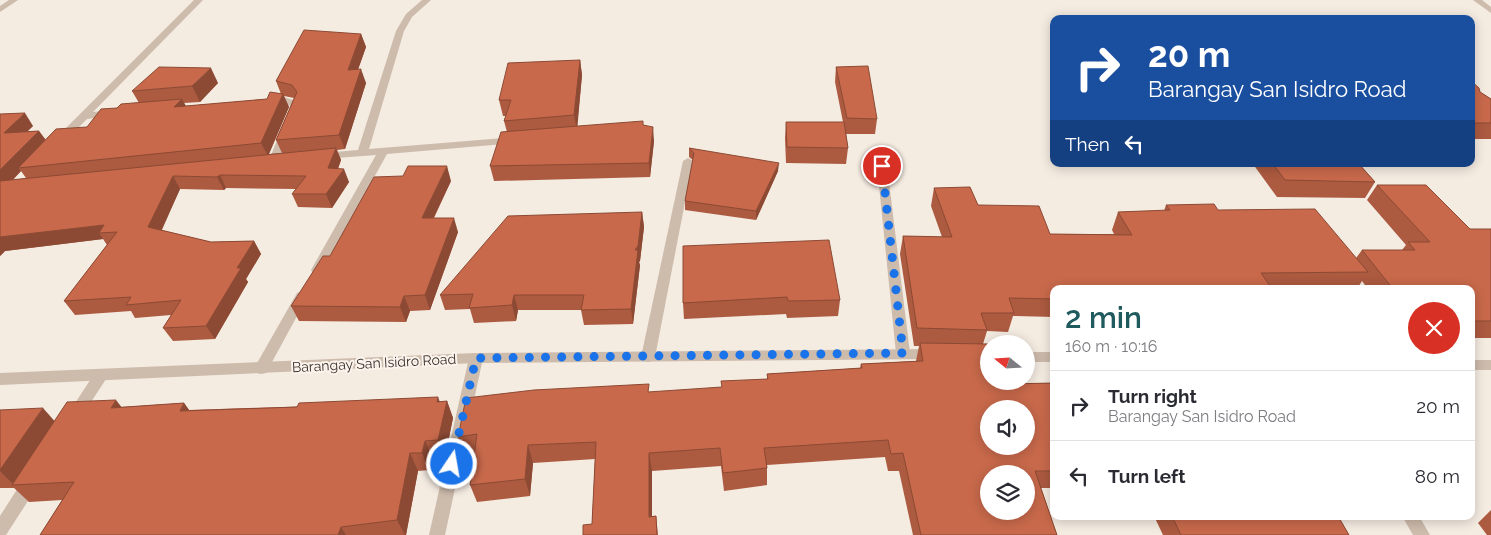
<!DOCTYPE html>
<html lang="en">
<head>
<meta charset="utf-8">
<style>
	body { margin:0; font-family:Raleway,sans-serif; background:#f7f7f7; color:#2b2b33; height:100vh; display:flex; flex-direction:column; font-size:19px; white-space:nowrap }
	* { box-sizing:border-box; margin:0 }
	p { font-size:16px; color:#7c7c81 }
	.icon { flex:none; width:28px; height:28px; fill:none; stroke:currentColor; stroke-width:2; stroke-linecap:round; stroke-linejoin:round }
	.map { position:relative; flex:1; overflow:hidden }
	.sheet { position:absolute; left:1050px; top:285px; width:425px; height:235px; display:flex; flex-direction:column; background:#fff; border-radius:10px; box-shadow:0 2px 12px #0003 }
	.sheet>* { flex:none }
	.hud { position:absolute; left:1050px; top:15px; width:425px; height:152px; border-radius:10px; box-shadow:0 2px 12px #0003; background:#1a4fa0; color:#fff; overflow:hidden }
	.needle { width:32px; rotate:288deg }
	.buttons { position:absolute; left:980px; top:335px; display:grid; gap:10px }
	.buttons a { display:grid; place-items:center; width:55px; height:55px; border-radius:50%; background:#fff; box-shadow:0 2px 12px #0003; font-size:25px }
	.pin { position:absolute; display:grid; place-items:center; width:42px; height:42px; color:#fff; margin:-21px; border:2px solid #fff; border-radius:50%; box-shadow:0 1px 5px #0007 }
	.me { position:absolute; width:55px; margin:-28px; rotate:12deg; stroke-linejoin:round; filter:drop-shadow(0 0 4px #0008) }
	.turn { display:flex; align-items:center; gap:18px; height:105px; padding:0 15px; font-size:22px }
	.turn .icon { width:65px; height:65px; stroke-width:2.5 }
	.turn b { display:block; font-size:35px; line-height:42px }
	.then { display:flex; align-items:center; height:48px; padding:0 15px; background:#0003; gap:10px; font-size:19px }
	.round { display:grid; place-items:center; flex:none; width:52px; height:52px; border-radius:26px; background:#f7f7f7 }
	.head { display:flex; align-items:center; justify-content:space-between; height:85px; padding:0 15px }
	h1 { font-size:30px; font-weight:600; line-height:38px; color:#1f5a5e }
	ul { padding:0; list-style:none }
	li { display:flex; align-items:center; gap:15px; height:70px; padding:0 15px; border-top:1px solid #e1e1e2 }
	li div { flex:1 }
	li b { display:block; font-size:19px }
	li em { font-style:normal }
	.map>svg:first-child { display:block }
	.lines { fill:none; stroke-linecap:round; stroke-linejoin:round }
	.minor { fill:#cdbbac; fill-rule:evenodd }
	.tertiary { fill:#cdbbac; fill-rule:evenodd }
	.wall { fill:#ac5a40; fill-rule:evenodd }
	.shaded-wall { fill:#8c4a34 }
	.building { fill:#c8694b; stroke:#8c4a34; fill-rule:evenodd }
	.route { stroke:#1a73e8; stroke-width:9; stroke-dasharray:0 16.2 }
	.labels { text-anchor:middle; stroke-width:4; stroke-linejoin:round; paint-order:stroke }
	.street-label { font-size:14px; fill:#3b302b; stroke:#fbf5ee }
</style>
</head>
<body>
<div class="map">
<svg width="1491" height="535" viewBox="0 0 1491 535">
	<rect width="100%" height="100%" fill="#f4ebe1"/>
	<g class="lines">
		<g class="minor">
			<path d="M9,0H18L0,12V6Z"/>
			<path d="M194,0H203L93,112L112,110L117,113L116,115L87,119L64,142H56L55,140L56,138Z"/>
			<path d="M422,0H431L412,17L404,31L369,149L515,137L520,140L515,143L387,154L321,273H313L311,270L376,155L323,159L318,156L323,153L358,150L396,31L406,14Z"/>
			<path d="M1473,0H1482L1491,7V13Z"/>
			<path d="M283,97L297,101L301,106L279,160L274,163L269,160L291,106C283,102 271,107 264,101L269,98Z"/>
			<path d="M688,158L693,161L655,357L653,361L648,362L643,361L641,357L683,161Z"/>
			<path d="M882,163L887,166L910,353L908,357L903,358L898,357L896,353L877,166Z"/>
			<path d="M302,291L307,293L308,296L266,373L261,374L256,373L254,369L256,365L297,293Z"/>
			<path d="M476,353L481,354L483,358L445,535H429L469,358L471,354Z"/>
			<path d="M101,370L106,371L108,375L106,379L80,419L75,421L70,419L68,415L70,411L96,371Z"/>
			<path d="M31,475L37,477L39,482L37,487L6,535H0V516L25,477Z"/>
			<path d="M1402,516H1419L1430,535H1413Z"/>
		</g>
		<g class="tertiary">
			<path d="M934,349L939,350L941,354L939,358L934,359L476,363L0,385V373L476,353Z"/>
			<rect x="1026" y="352" width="28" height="10"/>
			<rect x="1471" y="360" width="20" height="10"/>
		</g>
	</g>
	<g class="wall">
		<path d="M361,34L366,47L358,69L366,83L345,149L337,150L341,160L338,169L349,182L332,208L298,207L292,194L296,189L226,188L224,190L180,189L161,230L211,242L254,241L261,254L246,279L248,282L215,339L173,341L163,328L171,315L135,318L131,311L75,315L64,301L107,245L103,239L5,251L0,256V114L33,126L27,131H39L46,140L87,127L117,108L139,103L132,91L218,83L200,102L184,103L186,106L267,99L281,94L276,81ZM284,96L294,98L276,140L282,153L269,154L289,107ZM21,171L26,178L13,180Z"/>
		<path d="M580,60L582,75L577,126L644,125L654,141L650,177L494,181L490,166L507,132L504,121L506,116H503L499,100Z"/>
		<path d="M836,67L877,119L875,134H846L848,148L846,164L786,163L785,138L786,122H843L835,82Z"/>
		<path d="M1471,81L1480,92L1491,99V139H1471Z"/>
		<path d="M689,148L778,171L756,220L685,210V201L693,160L689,157Z"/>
		<path d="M1253,164H1359L1375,182L1365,198L1277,197Z"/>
		<path d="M451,181L434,218L458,232L430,310L410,311L406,322L299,321L291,306Z"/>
		<path d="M1377,185L1470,229H1491V338H1471V289H1368L1362,281L1357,289H1054V317L1013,316L1008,332L987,331L983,344L1006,384L1054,383V488H1041L1057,535H913L899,471H888L885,457L767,465V485L724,491L721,466L652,471V516H656L658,535H583L592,524L595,459L533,463L530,496L477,502L470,485L475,453L464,454L458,437L767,379V374L860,368L861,364L916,361L919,346H914L900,254L903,236L942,237L931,206L934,188L978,205L1050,234H1114L1112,230L1118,212L1164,211L1166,205L1218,210L1356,258L1362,250H1402L1406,245L1367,200Z"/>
		<path d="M642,212L644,227L640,261L639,262L640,265L633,324L584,325L581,310H518L516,321L474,323L470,309L445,310L440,295Z"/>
		<path d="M683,246L840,300L838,316L787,318L786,314L684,319L683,303Z"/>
		<path d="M447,401L453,418L445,457L433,458L429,470L418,471L406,535H40L62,500L29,502L14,488H0V410L54,421L122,407L184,403L189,410L440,402Z"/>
		<path d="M1491,510V535H1487L1478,523Z"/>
		<path d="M1154,516H1338L1349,535H1163Z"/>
	</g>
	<g class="shaded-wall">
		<path d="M361,34L366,47L353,84L348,70Z"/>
		<path d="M580,60L582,75L577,131L574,115Z"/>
		<path d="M211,68L218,83L200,102L192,86Z"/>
		<path d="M361,69L366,83L345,149L339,135Z"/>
		<path d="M283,94L289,107L268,156L261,143Z"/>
		<path d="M182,99L189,112L174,107Z"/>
		<path d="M25,113L33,126L13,146L4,133Z"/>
		<path d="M653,127L654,141L650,177L649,163Z"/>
		<path d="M39,131L48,144L18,168L21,171L8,184L0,186V170Z"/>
		<path d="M336,148L341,160L333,182L328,168Z"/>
		<path d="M779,163L778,171L756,220V211Z"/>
		<path d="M447,166L451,181L426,233L422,218Z"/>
		<path d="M344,169L349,182L332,208L326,194Z"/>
		<path d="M220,175L226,188L224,190L217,177Z"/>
		<path d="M173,176L180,189L157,241L148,227Z"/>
		<path d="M642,212L644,227L640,261L639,262L640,265L633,324L631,309L635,250Z"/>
		<path d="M454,218L458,232L430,310L425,295Z"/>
		<path d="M104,225L99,233L103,239L5,251L0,256V237Z"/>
		<path d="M254,241L261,254L246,279L248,282L215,339L206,326L237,268Z"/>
		<path d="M514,295L518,310L516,321L512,305Z"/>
		<path d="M404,296L410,311L406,322L400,307Z"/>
		<path d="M438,397L444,413L447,401L453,418L445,457L438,440L437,402Z"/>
		<path d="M116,400L130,418L111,408Z"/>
		<path d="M184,403L197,421L180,411Z"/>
		<path d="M43,408L58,425L14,485L0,471V470Z"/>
		<path d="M425,441L433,458L429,470L422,453Z"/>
		<path d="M528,445L533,463L530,496L525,479Z"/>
		<path d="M410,453L418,471L406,535H405L397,520Z"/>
		<path d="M649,453L652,471V533L649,517Z"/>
		<path d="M341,527L346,535H338Z"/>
	</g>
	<g class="building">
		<path d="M304,30L361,34L348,70L361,69L339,135L276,140L297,92L292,85L276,81Z"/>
		<path d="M580,60L574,115L504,121L511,100H499L508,63Z"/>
		<path d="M868,66L877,119L847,118L836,67Z"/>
		<path d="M159,67L211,68L192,86L132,91Z"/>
		<path d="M1471,81L1479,88L1480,92L1491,99V123H1471Z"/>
		<path d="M270,92L283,94L261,143L18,168L56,129L87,127L101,109L117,108L121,104L182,99L174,107L267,99Z"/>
		<path d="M25,113L4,133L39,131L0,170V114Z"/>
		<path d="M643,121V125L653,127L649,163L490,166L501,132Z"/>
		<path d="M786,122H844L848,148L787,147Z"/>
		<path d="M336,148L328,168L344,169L326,194H292L306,176L220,175L217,177L173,176L148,227L211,242L254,241L237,268H241L206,326L163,328L181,300L126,305L131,297L64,301L117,232L99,233L104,225L0,237V181Z"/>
		<path d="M689,148L779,163L756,211L685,201L694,153Z"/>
		<path d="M1273,164H1359L1375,182L1285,180Z"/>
		<path d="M408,166H447L422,218H454L425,295L404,296L400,307L291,306L323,256H330L374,177L403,176Z"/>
		<path d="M1377,185H1426L1470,229H1491V321H1471V289H1393L1362,250H1415L1408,242H1430Z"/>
		<path d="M970,187L978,205L1039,206L1050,234L1132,235L1118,212L1170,210L1166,205L1214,204L1218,210L1315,209L1368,272L1261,273L1272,289H1054V299L1009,298L1014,313H981L987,330L917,328L903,236L952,237L934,188Z"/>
		<path d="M642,212L638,246L635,250H638L631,309L581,310L584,295H514L512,305L469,308L473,294L440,295L508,216Z"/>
		<path d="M829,240L840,300L788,301L787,297L683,303V246Z"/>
		<path d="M920,343L989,344V381H1005L1006,384L1054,383V471H1035L1057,535H921L903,453L891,454L888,440L764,448L767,468L723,473L720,448L649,453V517L656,516L657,535H583V525L592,524L596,442L528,445L525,479L470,485L477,434L458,437L466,398L534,390L649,384L648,392L722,387L721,381L768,379L767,374L862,368L861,364L923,361ZM989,409H1026V446H989ZM989,474H1026V511H989Z"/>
		<path d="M438,397L437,402L447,401L438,440L425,441L422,453H410L397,520L341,527L338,535H40L74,482L12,485L67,402L116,400L111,408L184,403L180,411L297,407L299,403Z"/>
		<path d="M43,408L0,470V410Z"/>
		<path d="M1172,516H1338L1349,535H1181Z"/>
	</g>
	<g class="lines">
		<path class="route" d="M452,464L476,358L903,353L882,166"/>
	</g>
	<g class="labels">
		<g class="street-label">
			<text transform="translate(374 363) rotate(-3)" y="5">Barangay San Isidro Road</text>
		</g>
	</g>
</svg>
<div class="buttons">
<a><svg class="needle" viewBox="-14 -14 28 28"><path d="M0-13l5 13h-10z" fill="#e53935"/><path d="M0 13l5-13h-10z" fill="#7c7c81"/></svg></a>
<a><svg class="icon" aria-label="sound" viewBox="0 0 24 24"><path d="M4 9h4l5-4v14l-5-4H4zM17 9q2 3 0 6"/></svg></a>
<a><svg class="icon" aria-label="layers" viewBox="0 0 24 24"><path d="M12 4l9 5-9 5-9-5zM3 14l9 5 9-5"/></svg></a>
</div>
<div class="pin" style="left:882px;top:166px;background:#d93025"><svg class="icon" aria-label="arrive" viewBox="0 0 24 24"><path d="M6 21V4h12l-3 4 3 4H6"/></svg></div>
<svg class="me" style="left:452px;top:464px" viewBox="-20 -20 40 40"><circle r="17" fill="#1a73e8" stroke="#fff" stroke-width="3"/><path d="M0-11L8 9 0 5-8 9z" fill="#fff"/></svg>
<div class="hud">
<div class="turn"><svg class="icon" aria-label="right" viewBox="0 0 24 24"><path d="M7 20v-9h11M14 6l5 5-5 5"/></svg><div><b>20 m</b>Barangay San Isidro Road</div></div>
<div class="then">Then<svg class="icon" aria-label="left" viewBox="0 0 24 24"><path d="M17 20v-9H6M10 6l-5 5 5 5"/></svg></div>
</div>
<section class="sheet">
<div class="head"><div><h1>2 min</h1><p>160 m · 10:16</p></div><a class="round" style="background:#d93025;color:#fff"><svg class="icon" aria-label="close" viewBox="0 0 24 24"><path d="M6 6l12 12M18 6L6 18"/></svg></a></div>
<ul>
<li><svg class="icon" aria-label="right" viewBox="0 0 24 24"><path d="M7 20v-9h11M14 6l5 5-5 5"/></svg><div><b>Turn right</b><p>Barangay San Isidro Road</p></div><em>20 m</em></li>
<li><svg class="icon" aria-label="left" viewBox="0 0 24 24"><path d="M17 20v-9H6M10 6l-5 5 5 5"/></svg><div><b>Turn left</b></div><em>80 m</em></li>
</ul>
</section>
</div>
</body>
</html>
